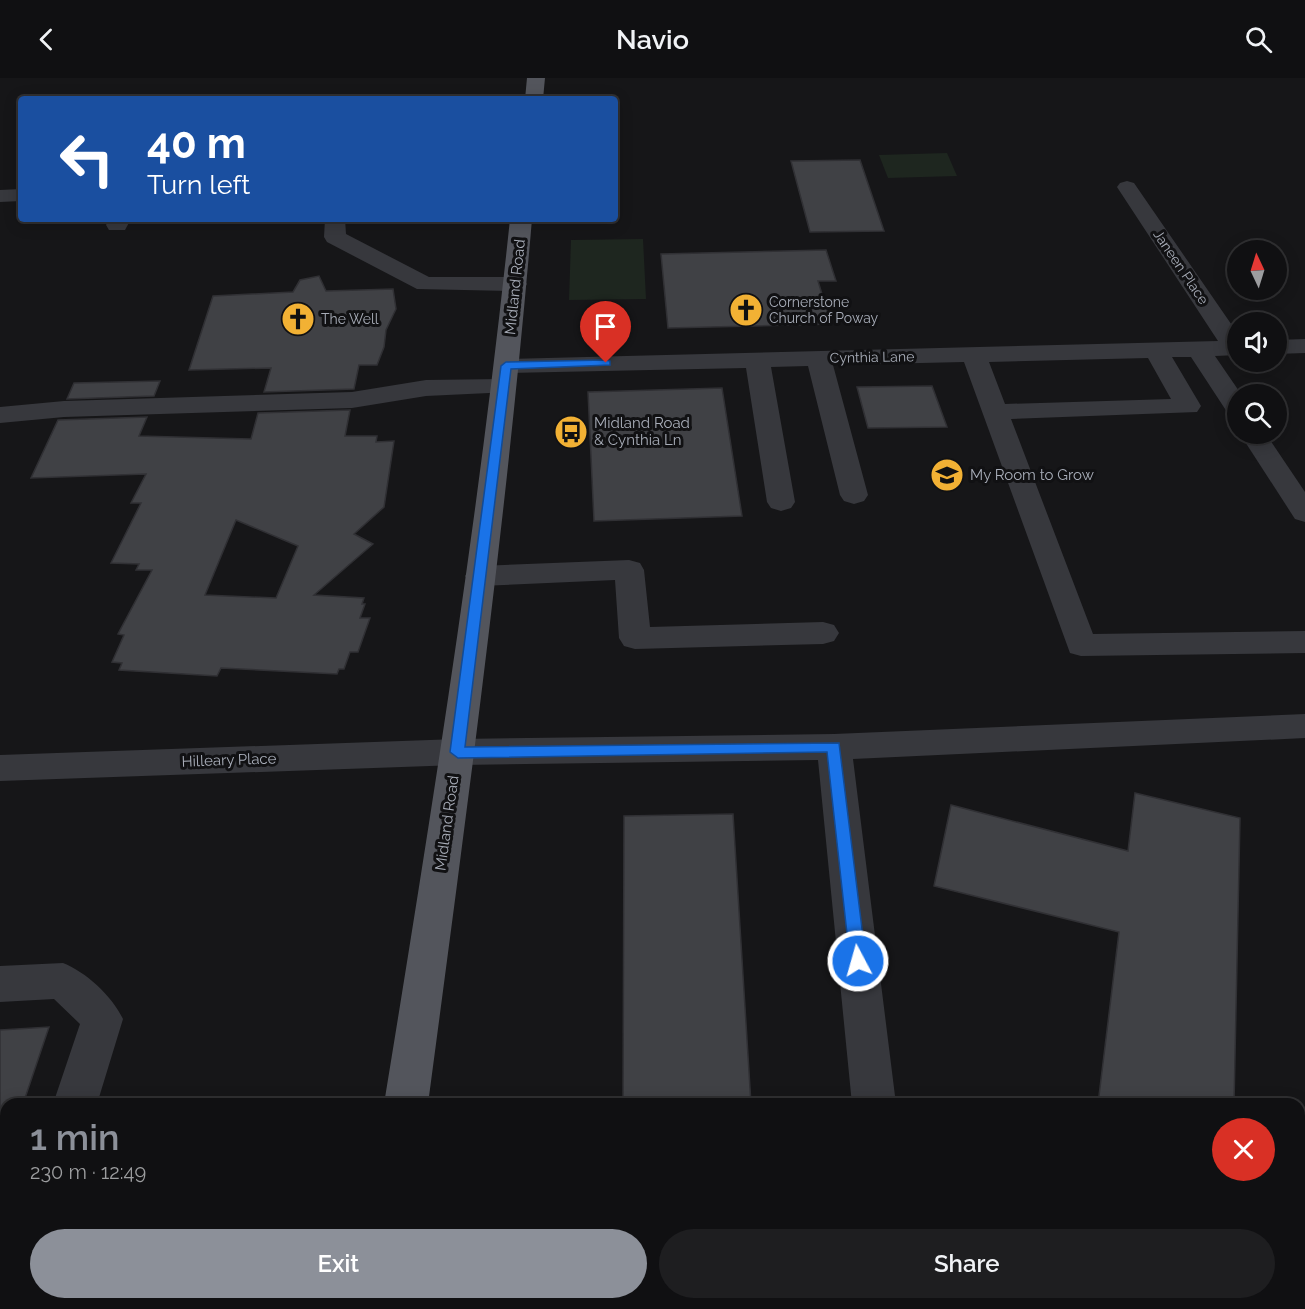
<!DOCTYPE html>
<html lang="en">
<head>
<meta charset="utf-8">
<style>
	body { margin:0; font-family:Raleway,sans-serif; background:#1e1e20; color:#f1f3f6; height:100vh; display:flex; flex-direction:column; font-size:22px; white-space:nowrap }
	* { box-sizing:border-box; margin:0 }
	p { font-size:20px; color:#9c9d9f }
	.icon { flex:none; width:33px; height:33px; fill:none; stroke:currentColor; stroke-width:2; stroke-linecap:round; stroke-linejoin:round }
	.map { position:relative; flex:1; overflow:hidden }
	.panel { position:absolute; left:0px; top:1020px; width:1305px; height:212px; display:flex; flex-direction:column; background:#101012; border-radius:18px 18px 0 0; box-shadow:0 3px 15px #0003,0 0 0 2px #303032 }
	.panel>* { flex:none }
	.top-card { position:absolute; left:18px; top:18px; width:600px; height:126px; border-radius:6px; box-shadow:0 3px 15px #0003,0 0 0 2px #303032; background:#1a4fa0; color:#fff; overflow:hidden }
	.needle { width:39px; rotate:356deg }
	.fabs { position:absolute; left:1227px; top:162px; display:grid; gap:12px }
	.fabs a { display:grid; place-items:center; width:60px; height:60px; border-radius:50%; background:#101012; box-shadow:0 3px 15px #0003,0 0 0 2px #303032; font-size:30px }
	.pin { position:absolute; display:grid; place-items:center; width:51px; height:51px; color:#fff; margin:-62px -26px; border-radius:50% 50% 50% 0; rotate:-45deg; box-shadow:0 0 6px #0007 }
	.pin .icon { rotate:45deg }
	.me { position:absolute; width:66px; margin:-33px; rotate:354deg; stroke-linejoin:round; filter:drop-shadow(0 0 4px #0008) }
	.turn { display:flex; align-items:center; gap:21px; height:126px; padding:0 30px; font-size:27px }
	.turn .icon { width:78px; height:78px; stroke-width:2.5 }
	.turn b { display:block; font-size:42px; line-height:51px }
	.round { display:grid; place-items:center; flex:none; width:63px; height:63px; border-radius:32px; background:#1e1e20 }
	.headline { display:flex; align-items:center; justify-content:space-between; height:102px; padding:0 30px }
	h1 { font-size:36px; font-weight:600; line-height:45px; color:#8c9099 }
	.action { display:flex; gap:12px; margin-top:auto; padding:12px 30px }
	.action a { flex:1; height:69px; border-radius:36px; background:#8c9099; color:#fff; font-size:24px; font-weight:600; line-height:69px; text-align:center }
	.action a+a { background:#1e1e20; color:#f1f3f6 }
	header { display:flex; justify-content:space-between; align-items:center; height:78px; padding:0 30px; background:#101012; font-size:27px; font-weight:600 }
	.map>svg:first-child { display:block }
	.green { fill:#1e261f }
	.building { fill:#404145; stroke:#303034; stroke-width:1.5; fill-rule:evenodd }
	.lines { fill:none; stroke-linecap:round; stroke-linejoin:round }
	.minor { fill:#37383d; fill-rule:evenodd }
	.major { fill:#53555c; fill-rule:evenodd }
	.route { fill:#1a73e8; stroke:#114b97; stroke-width:1.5 }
	.labels { text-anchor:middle; stroke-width:6; stroke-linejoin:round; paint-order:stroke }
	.far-street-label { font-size:14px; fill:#a8adb8; stroke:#111113 }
	.far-poi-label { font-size:14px; fill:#a8adb8; stroke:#111113; text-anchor:start }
	.street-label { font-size:15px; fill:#a8adb8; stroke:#111113 }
	.poi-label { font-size:15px; fill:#a8adb8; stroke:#111113; text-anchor:start }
</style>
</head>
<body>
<header><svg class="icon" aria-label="back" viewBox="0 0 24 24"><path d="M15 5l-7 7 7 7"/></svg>Navio<svg class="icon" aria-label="search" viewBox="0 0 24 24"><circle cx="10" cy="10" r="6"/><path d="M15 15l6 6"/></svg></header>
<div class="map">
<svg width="1305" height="1231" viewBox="0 0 1305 1231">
	<rect width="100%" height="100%" fill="#161618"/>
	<g class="green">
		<path d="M947,75L957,98L888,100L879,77Z"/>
		<path d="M643,161L646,221L569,222L571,162Z"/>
	</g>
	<g class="building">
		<path d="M860,82L884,153L810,154L791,83Z"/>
		<path d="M826,172L836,203H818L831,246L668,250L661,176Z"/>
		<path d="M319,198L326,213L393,211L396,231L386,252L384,269L377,287H359L354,311L264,314L271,290L189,292L213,218L293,214L300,202Z"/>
		<path d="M160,303L154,318L67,321L74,305Z"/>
		<path d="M932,308L947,349L868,350L857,309Z"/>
		<path d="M722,310L742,438L594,443L588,314Z"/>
		<path d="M350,332L345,358H377L376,364L394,363L384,429L354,456L373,466L314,517L364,520L362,526H365L360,540H370L358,574H350L344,591H339L337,596L221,590L217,598L119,592L122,585L112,584L124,557L118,556L152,492H136L139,486L111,485L141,425H131L146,396L31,400L58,342L147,339L139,358L251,361L258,335ZM236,442L298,468L276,520L205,517Z"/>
		<path d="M1135,715L1240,740L1234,1026H1098L1119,854L934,808L951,727L1128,773Z"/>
		<path d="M733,736L751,1026H623L624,738Z"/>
		<path d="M49,949L23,1026H6V1074L0,1075V952Z"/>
	</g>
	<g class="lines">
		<g class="minor">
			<path d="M1127,103L1134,105L1238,256V277L1215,278L1241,316H1238V339L1229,337L1191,279H1172L1201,328L1197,334L1011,341L1093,556L1305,553V575L1081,578L1070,575L964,284L833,287L868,417L864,423L854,426L844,423L840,417L808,288L771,289L795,424L791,430L781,433L771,430L767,424L746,290L506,295L497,293L494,288L497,283L506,281L1218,263L1117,109L1120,105ZM1148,280L1171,321L1005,326L989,284Z"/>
			<path d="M21,111V123L0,124V112Z"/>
			<path d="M109,141H131L125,152H109L106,147Z"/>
			<path d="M325,141H345L346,156L429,199H516L524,201L527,206L524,211L516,213L417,211L327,164L324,159Z"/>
			<path d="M1305,261V275L1276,276V262Z"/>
			<path d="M503,301L512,304L516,309L512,314L426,318L352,330L64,339L0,345V329L64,323L352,314L426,302Z"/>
			<path d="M1240,356H1266L1305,414V444L1295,441Z"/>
			<path d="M629,482L640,485L644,492L650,549L823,544L834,547L839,555L834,563L823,566L635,571L624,568L619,560L615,502L480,508L469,505L465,498L469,491L480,488Z"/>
			<path d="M1305,636V660L853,681L896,1026H852L818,682L458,687L0,703V677L458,661L834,656Z"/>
			<path d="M63,885C86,894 112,918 123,941L97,1026H53L80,946L54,921L0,924V888Z"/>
			<path d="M1305,1152V1198L1299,1199V1153Z"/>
			<path d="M6,1204V1226H36L34,1231H0V1207Z"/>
			<path d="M872,1226H920L921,1231H873Z"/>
		</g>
		<g class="major">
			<path d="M527,0H545L543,21H525Z"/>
			<path d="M510,141H532C507,437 467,732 428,1026H384C432,732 479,437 510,141Z"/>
			<path d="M352,1226H400L399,1231H351Z"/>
		</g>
	</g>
	<path class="route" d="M606,282L610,283V287L511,291L465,669L839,665L866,883L864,888H852L850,883L827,674L458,680L450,674L501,288L506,284Z"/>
	<defs>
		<g id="church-disc" transform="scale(1.725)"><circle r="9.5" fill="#f2b134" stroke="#111113"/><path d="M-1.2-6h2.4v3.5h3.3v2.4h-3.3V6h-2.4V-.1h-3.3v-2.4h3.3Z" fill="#111"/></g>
		<g id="bus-disc" transform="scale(1.725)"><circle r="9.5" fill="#f2b134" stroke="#111113"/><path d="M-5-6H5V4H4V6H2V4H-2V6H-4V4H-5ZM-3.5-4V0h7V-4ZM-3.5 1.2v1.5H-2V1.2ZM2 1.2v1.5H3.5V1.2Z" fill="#111"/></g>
		<g id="school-disc" transform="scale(1.725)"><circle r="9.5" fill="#f2b134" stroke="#111113"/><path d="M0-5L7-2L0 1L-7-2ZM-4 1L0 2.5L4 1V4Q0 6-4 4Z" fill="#111"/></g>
	</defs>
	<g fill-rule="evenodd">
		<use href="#church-disc" x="746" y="232"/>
		<use href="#church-disc" x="298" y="241"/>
		<use href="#bus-disc" x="571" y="354"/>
		<use href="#school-disc" x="947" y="397"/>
	</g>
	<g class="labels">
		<g class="far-street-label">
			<text transform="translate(1181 189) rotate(56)" y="5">Janeen Place</text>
			<text transform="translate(872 279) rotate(-1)" y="5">Cynthia Lane</text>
		</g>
		<g class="far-poi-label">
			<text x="769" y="229">Cornerstone<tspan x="769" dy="16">Church of Poway</tspan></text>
			<text x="321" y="246">The Well</text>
		</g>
		<g class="street-label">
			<text transform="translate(515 209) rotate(-84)" y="5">Midland Road</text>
			<text transform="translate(229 682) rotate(-2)" y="5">Hilleary Place</text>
			<text transform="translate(447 745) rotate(-82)" y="5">Midland Road</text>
		</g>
		<g class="poi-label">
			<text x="594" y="350">Midland Road<tspan x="594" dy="17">&amp; Cynthia Ln</tspan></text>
			<text x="970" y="402">My Room to Grow</text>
		</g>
	</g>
</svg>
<div class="fabs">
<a><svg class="needle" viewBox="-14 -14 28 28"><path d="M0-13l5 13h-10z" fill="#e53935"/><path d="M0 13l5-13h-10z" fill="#9c9d9f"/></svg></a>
<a><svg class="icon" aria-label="sound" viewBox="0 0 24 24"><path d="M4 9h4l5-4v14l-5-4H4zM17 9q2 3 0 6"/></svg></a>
<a><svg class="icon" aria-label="search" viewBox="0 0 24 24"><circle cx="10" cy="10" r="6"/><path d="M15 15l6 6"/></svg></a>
</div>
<div class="pin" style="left:606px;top:285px;background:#d93025"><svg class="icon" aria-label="arrive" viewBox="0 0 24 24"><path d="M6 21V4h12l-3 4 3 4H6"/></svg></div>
<svg class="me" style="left:858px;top:883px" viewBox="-20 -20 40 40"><circle r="17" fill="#1a73e8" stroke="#fff" stroke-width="3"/><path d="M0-11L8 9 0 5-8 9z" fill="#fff"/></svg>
<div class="top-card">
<div class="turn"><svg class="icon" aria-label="left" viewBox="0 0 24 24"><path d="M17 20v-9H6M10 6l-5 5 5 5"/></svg><div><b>40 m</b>Turn left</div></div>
</div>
<section class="panel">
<div class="headline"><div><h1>1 min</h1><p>230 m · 12:49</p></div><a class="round" style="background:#d93025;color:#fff"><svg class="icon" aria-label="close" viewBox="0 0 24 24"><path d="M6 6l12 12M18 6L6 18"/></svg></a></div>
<div class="action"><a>Exit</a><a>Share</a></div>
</section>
</div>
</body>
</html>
